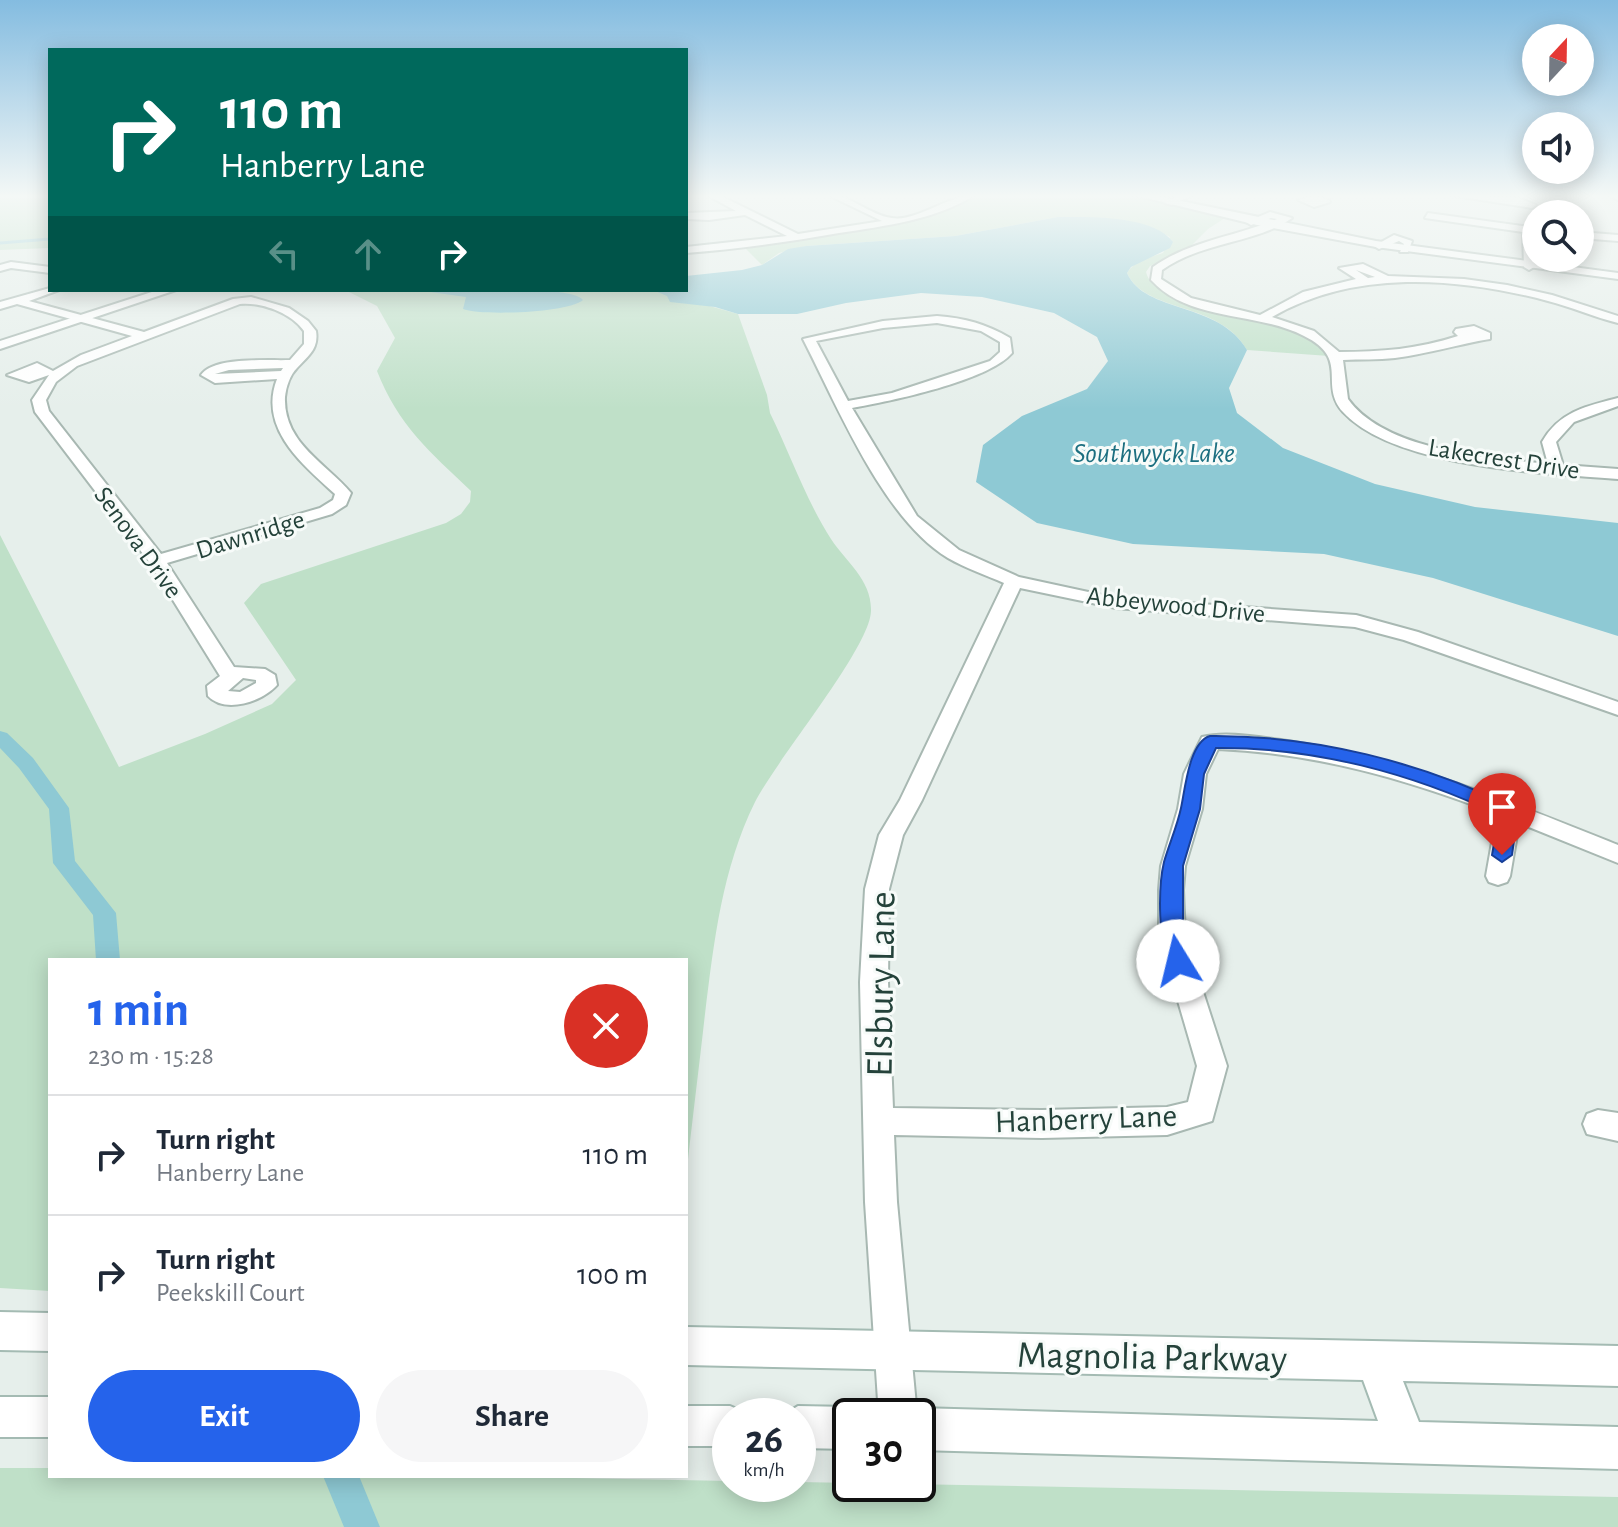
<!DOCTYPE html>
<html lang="en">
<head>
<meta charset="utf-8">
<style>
	body { margin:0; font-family:"Alegreya Sans",sans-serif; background:#f6f6f7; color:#1f2937; height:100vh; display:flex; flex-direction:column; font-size:30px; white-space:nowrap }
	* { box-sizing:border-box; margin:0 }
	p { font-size:26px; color:#747a83 }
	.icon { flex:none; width:44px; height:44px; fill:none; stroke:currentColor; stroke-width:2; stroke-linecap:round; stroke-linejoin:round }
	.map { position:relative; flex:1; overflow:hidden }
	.details { position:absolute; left:48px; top:958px; width:640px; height:520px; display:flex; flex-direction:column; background:#fff; border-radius:0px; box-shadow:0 4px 20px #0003 }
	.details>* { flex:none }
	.banner { position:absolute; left:48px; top:48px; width:640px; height:244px; border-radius:0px; box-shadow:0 4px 20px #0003; background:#00695c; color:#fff; overflow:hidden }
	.needle { width:52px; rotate:22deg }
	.controls { position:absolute; left:1522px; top:24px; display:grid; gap:16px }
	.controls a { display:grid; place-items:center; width:72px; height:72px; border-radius:50%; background:#fff; box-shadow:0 4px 20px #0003; font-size:40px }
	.speed { position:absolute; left:712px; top:1398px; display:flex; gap:16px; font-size:40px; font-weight:700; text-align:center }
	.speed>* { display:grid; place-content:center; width:104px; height:104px; border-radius:50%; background:#fff; box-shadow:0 4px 20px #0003; line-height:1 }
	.speed small { font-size:20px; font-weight:400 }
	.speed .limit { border:4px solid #111; border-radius:12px; background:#fff; color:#111 }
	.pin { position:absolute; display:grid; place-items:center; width:68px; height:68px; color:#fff; margin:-82px -34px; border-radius:50% 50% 50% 0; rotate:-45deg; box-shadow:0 0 8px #0007 }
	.pin .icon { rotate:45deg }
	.me { position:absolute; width:88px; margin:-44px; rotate:351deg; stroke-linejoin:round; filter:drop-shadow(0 0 6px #0008) }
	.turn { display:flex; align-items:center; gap:28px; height:168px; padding:0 40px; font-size:36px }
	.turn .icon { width:104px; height:104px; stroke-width:2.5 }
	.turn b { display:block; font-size:56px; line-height:68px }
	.lanes { display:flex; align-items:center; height:76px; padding:0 40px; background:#0003; justify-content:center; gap:40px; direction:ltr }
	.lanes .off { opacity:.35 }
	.round { display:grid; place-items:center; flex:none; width:84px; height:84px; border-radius:42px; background:#f6f6f7 }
	.overview { display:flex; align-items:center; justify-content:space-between; height:136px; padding:0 40px }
	h1 { font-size:48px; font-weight:700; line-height:60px; color:#2563eb }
	.action { display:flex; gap:16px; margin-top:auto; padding:16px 40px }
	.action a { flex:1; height:92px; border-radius:48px; background:#2563eb; color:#fff; font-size:32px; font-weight:700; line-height:92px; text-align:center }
	.action a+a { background:#f6f6f7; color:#1f2937 }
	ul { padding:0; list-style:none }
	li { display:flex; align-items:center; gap:24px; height:120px; padding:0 40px; border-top:2px solid #e0e1e3 }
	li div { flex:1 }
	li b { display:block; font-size:30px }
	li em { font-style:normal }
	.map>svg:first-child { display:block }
	.green { fill:#bfe0c8 }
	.water { fill:#8ec9d4 }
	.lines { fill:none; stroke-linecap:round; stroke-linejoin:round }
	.stream { stroke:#8ec9d4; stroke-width:3 }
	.canal { fill:#8ec9d4; fill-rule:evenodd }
	.minor-casing { stroke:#a8b8b2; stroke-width:4 }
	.tertiary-casing { stroke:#a8b8b2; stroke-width:4 }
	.secondary-casing { stroke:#a4bbb3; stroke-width:4 }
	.minor { fill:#fff; fill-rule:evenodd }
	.tertiary { fill:#fff; fill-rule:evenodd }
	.secondary { fill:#fff; fill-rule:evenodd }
	.route { fill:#2563eb; stroke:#184099; stroke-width:2 }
	.labels { text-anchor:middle; stroke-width:6; stroke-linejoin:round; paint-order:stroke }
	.far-street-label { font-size:26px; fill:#24423a; stroke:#f7fbf9 }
	.far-water-label { font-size:28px; font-style:italic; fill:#1c6f80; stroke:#f7fbf9 }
	.street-label { font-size:32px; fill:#24423a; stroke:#f7fbf9 }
	.near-street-label { font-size:38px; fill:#24423a; stroke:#f7fbf9 }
</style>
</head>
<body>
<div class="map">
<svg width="1618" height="1527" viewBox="0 0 1618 1527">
	<rect width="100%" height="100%" fill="#e6efeb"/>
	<g class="green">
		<path d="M0,195H50V248L0,250Z"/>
		<path d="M981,195H1129L1225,218L1208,229L1191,246L1150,266L1146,272C1150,288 1167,293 1181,299C1231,312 1290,319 1329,356L1247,350C1218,300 1146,314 1127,273C1134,261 1150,257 1163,253L1170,237L1149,226L1129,222L1058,217L955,236L806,246L779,253L762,265L745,248L913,220Z"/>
		<path d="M345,290H653L738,314L767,395L770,413C790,454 806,500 831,539C846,562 872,580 871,611C870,648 777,759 755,802C722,869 714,941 705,1014C699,1068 692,1122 686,1177V960H50V1291L0,1288V535L119,767L205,734L272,704L296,680L244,603L261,584L446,523L461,514L470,502L471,491C430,452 398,425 377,371L395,338L377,306Z"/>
		<path d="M0,1468H50V1476H462L730,1481V1484L798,1482L1618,1497V1527H0Z"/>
	</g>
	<g class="water">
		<path d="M1058,217C1088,217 1154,215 1173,242L1170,248L1131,267L1127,273C1145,314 1219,301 1247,350L1229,388L1237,413L1283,448L1375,484L1475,507L1618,523V636L1433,578L1324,554L1133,544L1037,523L976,482L983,445L1022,416L1087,389L1108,361L1097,337L1054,313L982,297L921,293L846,303L797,314H738L715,307L670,302L667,296L653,290H686V276L742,270L762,265L788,249L806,246L955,236Z"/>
		<path d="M416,290C443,290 571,284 583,300C568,313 480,316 463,309L466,297Z"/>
	</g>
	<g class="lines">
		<path class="stream" d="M0,243L50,239"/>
		<g class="canal">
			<path d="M0,731L7,733L33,758L69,808L75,861L116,913L120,960H96L93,915L53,863L49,809L19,768L0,748Z"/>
			<path d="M323,1476H359L380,1527H344Z"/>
		</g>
		<g class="minor-casing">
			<g id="minor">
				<path d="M707,195H719L798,234L882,221L828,195C852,195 869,215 892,218C916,222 948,195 975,195C935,220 885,226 839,233C788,242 738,249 686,253V247L787,236L745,215L709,220L686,219V213L736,211Z"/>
				<path d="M1179,195H1192L1172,205L1165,203Z"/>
				<path d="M1449,195L1519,198L1536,205L1532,208Z"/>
				<path d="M1610,195H1618V200Z"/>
				<path d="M1314,196L1329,200L1330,202L1314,207L1298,200Z"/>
				<path d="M1270,212L1292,218C1255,244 1203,241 1162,270L1161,279L1191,298L1260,315L1303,292L1356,279L1339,268L1363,264L1388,276L1464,279L1507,285L1552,295L1618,316V323C1594,317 1572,307 1548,301C1458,277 1354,269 1272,317L1314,331L1339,352C1381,352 1418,349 1458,336L1454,332L1456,329L1474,326L1490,333V339C1459,344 1427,354 1395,358C1378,360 1360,359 1343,360L1348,399C1385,451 1490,458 1548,464L1542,442C1559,412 1586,406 1618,398V406L1574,422L1556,442L1563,465L1618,469V479C1544,473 1395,468 1343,412C1318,384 1351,359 1304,336C1255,311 1189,322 1151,280L1153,267C1191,240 1236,237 1277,219L1271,218L1251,225L1246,222ZM1356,270L1375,277L1368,278Z"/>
				<path d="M1428,213L1536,228V234L1533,233L1534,267L1529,270L1524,267L1523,232L1425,218Z"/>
				<path d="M1580,232L1618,235V241L1580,238Z"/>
				<path d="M1394,235L1412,241L1408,252H1400L1404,244L1399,241L1379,249L1374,246Z"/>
				<path d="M11,262L50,267V273L11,268L0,271V265Z"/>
				<path d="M50,288L59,290L29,301L144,332L233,299L251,297L289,308L308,321L316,331C319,349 308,356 297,368C290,375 286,387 285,397C283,443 326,463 351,493L346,505L332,514L167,563L234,667L265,669L275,675L277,685C262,702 225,714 208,696L207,686L220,676L150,563L35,412L32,400L49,375L29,382L7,375L37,363L53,371L81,355L132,336L17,304L0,309V302ZM240,304C262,302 291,313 304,331V344L290,360C268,361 214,356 201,375L215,383L277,379C258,428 302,464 335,494L333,500L320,508L161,554L49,411L46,400L56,382L77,366ZM283,368L281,371L215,374L229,370ZM243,678L256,680V683L240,692L228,691Z"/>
				<path d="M937,316C965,318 986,324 1010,338L1012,353C988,381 891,401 852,408L917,516L959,550L1019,577L1116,598L1356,615L1418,632L1618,702V715L1404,640L1355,627L1116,608L1020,588L922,800L903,835L889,889L888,982L893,1108L1042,1110L1167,1107L1188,1102L1197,1066L1159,936V890L1161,866L1178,809L1184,774L1202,737C1226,731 1257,737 1281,740C1399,756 1508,801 1618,845V863L1519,823L1510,876L1507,882L1498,885L1489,882L1486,876L1497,814C1406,779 1316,753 1218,749L1206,774L1202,809L1185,866L1183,890L1185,936L1227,1066L1212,1121L1167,1135L1042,1138L894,1135L897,1202L917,1416H879L865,1202L860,982L865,889L879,835L900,800L1004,583C986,575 965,568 948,558C883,519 837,405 803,339L883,321ZM937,323L981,331L1000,342V352L990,361L892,393L848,401L816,341L883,328Z"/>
				<path d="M1598,1110L1618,1113V1141L1587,1134L1583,1124L1587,1114Z"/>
			</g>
		</g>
		<g class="tertiary-casing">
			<g id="tertiary">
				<path d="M1134,195H1152L1376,241L1618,273V279L1376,247L1257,225Z"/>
				<path d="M158,290H176L0,349V341Z"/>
			</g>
		</g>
		<g class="secondary-casing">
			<g id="secondary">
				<path d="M0,1312L50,1313V1351L0,1350Z"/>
				<path d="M686,1327L1618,1346V1386L1403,1381L1419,1422L1618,1427V1469L918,1450V1416H903L918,1408L1378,1421L1363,1380L686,1365Z"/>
				<rect x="0" y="1397" width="50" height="40"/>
				<path d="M686,1406H730L744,1412L746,1416H730V1446H686Z"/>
				<path d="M798,1406L850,1407L866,1416H850V1449L798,1448V1416H782Z"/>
			</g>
		</g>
		<use href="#minor" class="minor"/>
		<use href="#tertiary" class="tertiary"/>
		<use href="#secondary" class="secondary"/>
	</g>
	<linearGradient id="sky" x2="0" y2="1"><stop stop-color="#84bce0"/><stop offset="0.48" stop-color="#f4f8f6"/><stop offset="1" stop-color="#f4f8f6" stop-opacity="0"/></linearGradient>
	<rect width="1618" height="409" fill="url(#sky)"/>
	<path class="route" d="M1210,736C1315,735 1421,762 1515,808L1518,812L1512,855L1502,862L1492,855L1499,815C1412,773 1313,747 1216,748L1204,774L1200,809L1183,866V936L1189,961L1185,967L1178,969L1170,967C1158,945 1158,887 1164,862C1169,844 1177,827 1181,808C1185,790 1189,742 1210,736Z"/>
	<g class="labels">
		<g class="far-street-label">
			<text transform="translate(1504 458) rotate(9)" y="9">Lakecrest Drive</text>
			<text transform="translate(250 534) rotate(-17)" y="9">Dawnridge</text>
			<text transform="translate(139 542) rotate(54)" y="9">Senova Drive</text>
			<text transform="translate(1176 604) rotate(6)" y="9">Abbeywood Drive</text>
		</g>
		<g class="far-water-label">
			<text x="1154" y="462">Southwyck Lake</text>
		</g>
		<g class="street-label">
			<text transform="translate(1086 1118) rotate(-2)" y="11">Hanberry Lane</text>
		</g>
		<g class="near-street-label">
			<text transform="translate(880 984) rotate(-89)" y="13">Elsbury Lane</text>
			<text transform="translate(1152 1356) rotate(1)" y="13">Magnolia Parkway</text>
		</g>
	</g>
</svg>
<div class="controls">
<a><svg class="needle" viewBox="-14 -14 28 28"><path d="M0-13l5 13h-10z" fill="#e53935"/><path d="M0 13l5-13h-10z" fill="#747a83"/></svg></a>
<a><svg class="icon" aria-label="sound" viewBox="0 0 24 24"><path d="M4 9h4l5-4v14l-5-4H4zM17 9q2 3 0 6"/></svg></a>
<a><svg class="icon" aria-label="search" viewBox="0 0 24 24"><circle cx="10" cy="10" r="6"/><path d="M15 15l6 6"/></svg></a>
</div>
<div class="speed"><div>26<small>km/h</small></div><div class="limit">30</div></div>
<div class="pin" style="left:1502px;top:855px;background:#d93025"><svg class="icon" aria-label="arrive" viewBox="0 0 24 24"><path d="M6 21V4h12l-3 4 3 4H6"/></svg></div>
<svg class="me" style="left:1178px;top:961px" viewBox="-20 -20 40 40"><circle r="19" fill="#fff"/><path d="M0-13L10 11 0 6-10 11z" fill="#2563eb"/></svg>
<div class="banner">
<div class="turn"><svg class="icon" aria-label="right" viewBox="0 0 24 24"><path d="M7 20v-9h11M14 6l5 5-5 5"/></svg><div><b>110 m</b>Hanberry Lane</div></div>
<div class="lanes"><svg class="icon off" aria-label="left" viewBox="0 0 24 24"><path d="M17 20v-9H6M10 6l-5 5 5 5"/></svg><svg class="icon off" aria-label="ahead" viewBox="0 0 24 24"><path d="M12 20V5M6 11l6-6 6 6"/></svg><svg class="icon" aria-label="right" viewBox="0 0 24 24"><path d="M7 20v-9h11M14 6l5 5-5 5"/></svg></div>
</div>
<section class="details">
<div class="overview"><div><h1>1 min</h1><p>230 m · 15:28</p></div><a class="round" style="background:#d93025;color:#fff"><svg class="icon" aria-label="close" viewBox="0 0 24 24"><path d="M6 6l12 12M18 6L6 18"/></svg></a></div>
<ul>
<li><svg class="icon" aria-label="right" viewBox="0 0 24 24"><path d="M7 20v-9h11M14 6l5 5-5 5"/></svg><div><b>Turn right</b><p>Hanberry Lane</p></div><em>110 m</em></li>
<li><svg class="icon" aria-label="right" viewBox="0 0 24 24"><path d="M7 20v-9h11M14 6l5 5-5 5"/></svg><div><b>Turn right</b><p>Peekskill Court</p></div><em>100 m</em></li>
</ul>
<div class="action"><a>Exit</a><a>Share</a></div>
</section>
</div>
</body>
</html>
